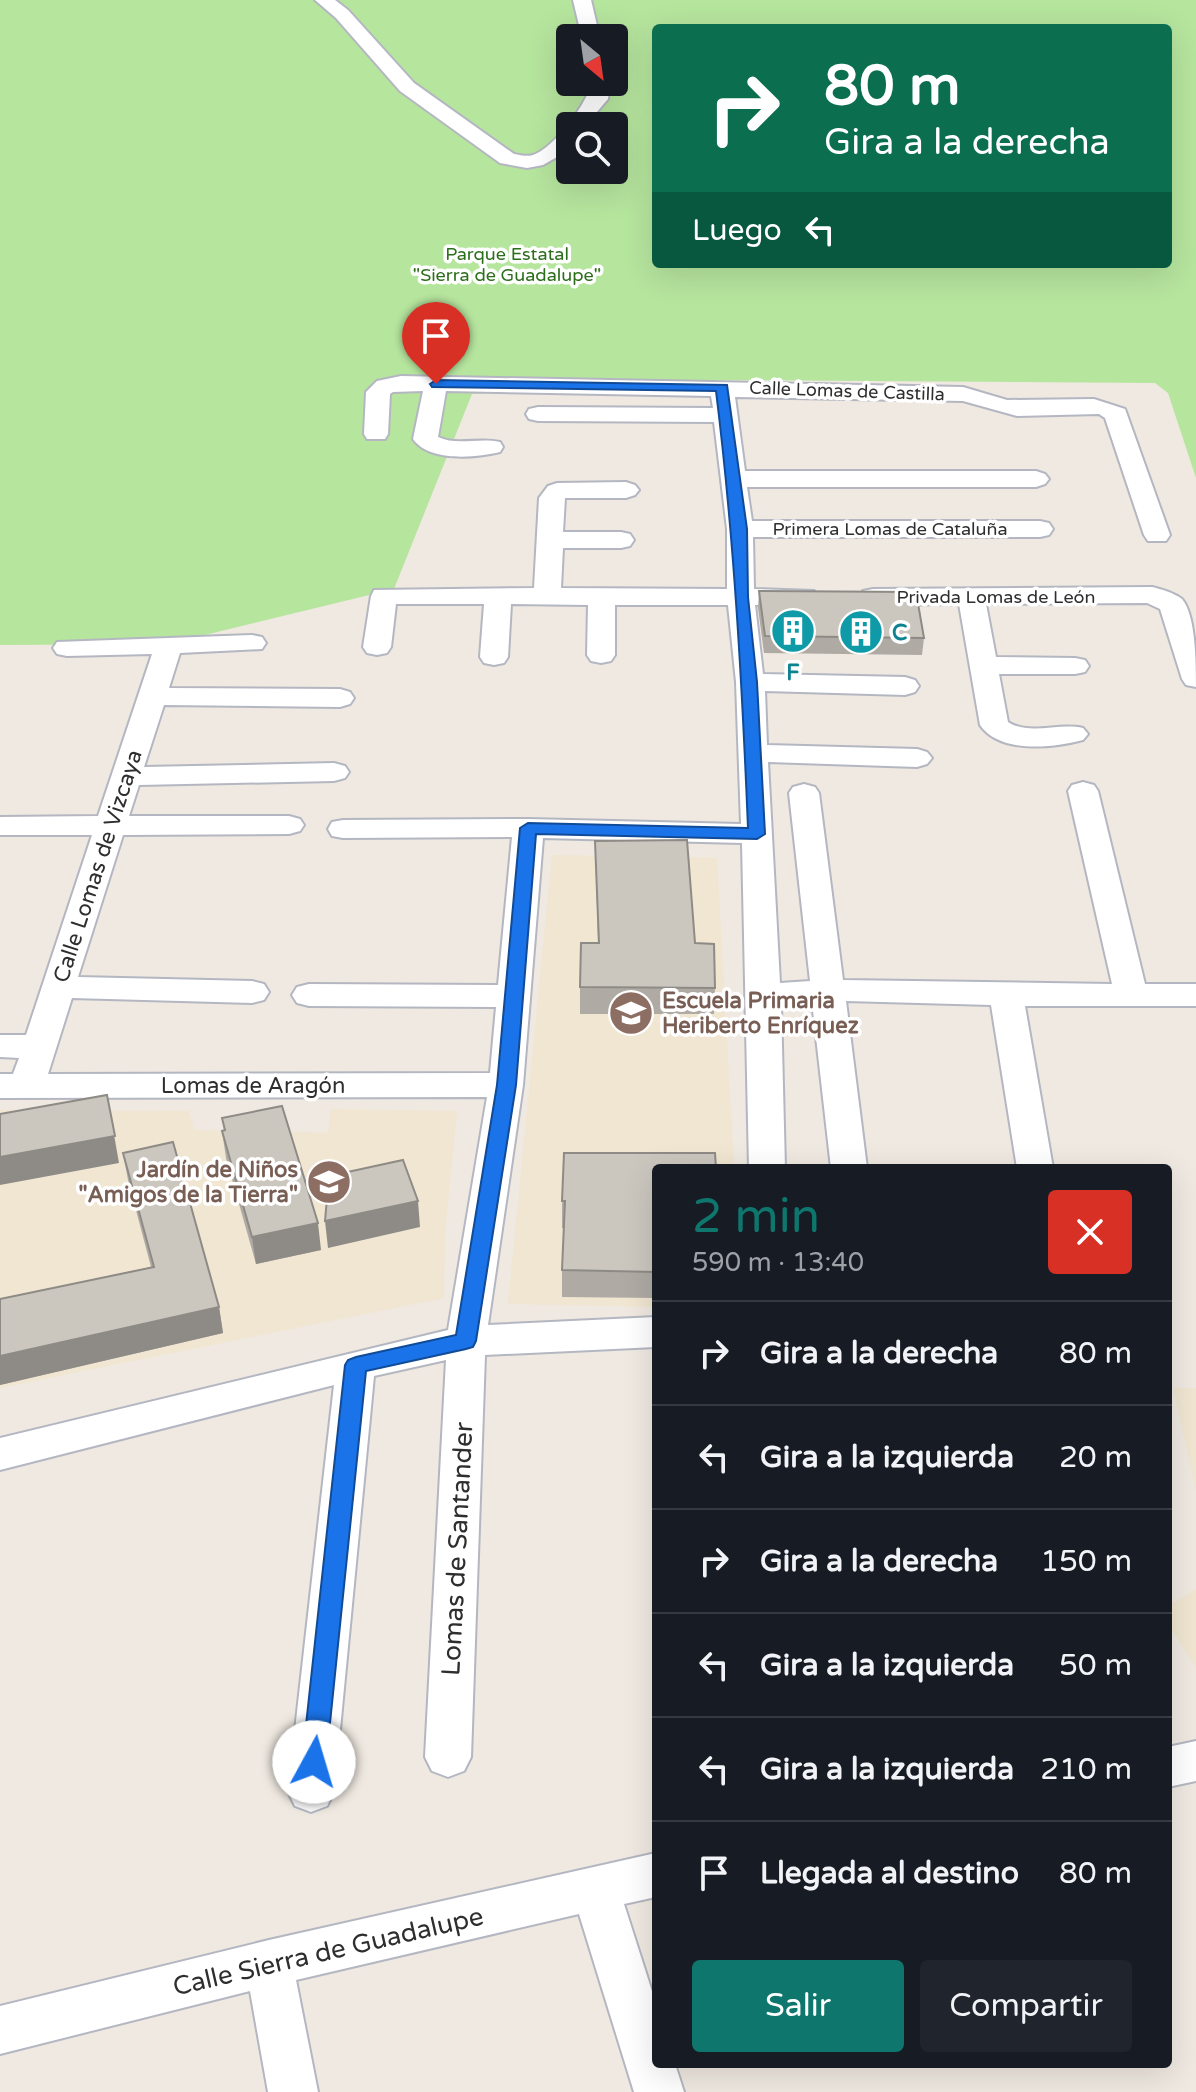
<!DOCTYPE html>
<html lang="es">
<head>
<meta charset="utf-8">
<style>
	body { margin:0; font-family:"Varela Round",sans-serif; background:#20242c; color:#f1f3f6; height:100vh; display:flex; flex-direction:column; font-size:30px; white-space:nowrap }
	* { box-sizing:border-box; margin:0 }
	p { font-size:26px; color:#9ea1a6 }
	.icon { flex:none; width:44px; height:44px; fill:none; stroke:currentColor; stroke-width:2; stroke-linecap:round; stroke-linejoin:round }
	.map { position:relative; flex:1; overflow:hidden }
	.drawer { position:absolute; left:652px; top:1164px; width:520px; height:904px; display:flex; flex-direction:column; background:#171b24; border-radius:8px; box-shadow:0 8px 32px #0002 }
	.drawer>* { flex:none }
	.top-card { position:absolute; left:652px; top:24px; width:520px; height:244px; border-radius:8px; box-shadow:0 8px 32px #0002; background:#0b6e4f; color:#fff; overflow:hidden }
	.needle { width:52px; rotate:151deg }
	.fabs { position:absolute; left:556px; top:24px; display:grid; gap:16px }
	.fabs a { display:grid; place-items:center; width:72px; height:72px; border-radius:8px; background:#171b24; box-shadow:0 8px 32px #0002; font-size:40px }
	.pin { position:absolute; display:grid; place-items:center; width:68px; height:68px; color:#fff; margin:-82px -34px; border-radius:50% 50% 50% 0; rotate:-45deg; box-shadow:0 0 8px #0007 }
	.pin .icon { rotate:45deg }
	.me { position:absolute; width:88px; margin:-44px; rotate:6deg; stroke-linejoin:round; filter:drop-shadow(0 0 6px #0008) }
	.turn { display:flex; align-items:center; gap:28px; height:168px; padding:0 40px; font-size:36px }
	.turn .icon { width:104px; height:104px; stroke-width:2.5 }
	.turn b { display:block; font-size:56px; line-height:68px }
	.then { display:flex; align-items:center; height:76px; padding:0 40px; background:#0003; gap:16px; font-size:30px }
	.round { display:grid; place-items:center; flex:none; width:84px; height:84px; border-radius:8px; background:#20242c }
	.overview { display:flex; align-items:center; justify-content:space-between; height:136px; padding:0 40px }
	h1 { font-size:48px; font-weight:600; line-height:60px; color:#0f766e }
	.button { display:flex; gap:16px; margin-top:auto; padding:16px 40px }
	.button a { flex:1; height:92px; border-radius:8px; background:#0f766e; color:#fff; font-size:32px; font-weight:600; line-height:92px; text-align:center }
	.button a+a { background:#20242c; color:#f1f3f6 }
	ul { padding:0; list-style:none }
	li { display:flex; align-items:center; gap:24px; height:104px; padding:0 40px; border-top:2px solid #363941 }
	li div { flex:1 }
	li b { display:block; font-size:30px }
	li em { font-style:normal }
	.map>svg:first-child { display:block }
	.education { fill:#f0e6d1 }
	.green { fill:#b6e59e; fill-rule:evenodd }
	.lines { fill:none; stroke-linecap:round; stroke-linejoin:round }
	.minor-casing { stroke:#b4b7c1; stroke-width:4 }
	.minor { fill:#fff; fill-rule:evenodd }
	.wall { fill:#afaba4 }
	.shaded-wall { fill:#8e8b86 }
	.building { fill:#cbc7bf; stroke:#8e8b86; stroke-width:2 }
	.route { fill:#1a73e8; stroke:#114b97; stroke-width:2 }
	.labels { text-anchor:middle; stroke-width:7; stroke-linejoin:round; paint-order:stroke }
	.far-park-label { font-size:18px; fill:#2c6e1b; stroke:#fff }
	.far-street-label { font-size:18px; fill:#2e2e2e; stroke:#fff }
	.culture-label { font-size:22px; font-weight:bold; fill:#0d838f; stroke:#fff; text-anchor:start }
	.street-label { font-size:22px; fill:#2e2e2e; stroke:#fff }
	.education-label { font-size:22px; font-weight:bold; fill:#785e54; stroke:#fff; text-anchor:start }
	.near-street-label { font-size:26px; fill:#2e2e2e; stroke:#fff }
</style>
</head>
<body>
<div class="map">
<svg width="1196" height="2092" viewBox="0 0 1196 2092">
	<rect width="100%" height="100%" fill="#efe9e1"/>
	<g class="education">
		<path d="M552,855L717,858L734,1168H656V1307L508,1304Z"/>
		<path d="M331,1109L457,1111L445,1232L444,1298L0,1388V1110L189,1111L194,1130L328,1133Z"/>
		<path d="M1173,1388H1196V1490Z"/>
		<path d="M1196,1589V1668L1168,1623V1606Z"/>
	</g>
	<path class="green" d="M0,0H1196V478L1168,393L1155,383L711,380L472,394L394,589L168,644L0,645ZM656,28H1168V264H656ZM570,38H614V82H570ZM570,126H614V170H570Z"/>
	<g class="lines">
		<g class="minor-casing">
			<g id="minor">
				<path d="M315,0H335L348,10L414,83L514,154C520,155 527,157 533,155C554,148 588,102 592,82H610L608,99L585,126H570V144L557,157L543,165L527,168L500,163L400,91L336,18Z"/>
				<path d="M573,0H591L600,38H582Z"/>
				<path d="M401,376L963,387L1007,400L1094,399L1125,409L1170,535L1166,541H1148L1144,535L1105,418L1099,414L1017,416L963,401L735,397L745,471H1036L1045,474L1049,479L1045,484L1036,487H747L752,521H1040L1049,523L1053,529L1049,535L1040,537H753L754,589L814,591L817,597L814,603L755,605L763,674L905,677L915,680L919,686L915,692L905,695L765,691L767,745L917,749L927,752L932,758L927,764L917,767L768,762L780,983L810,981L789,793L793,787L804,784L815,787L819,793L843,980L1112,984L1068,791L1072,785L1083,782L1094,785L1098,791L1145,984H1196V1006H1025L1053,1168H1017L991,1005L846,1001L867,1168H831L812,1002L781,1005L785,1168H749L742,843L543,838L523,1085L488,1325L656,1317V1347L485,1355L471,1757L464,1771L448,1777L432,1771L425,1757L446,1360L374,1376L334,1792L327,1806L311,1812L295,1806L288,1792L334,1385L0,1470V1438L448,1330L487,1097L0,1098V1074H13L19,1058L0,1057V1035H26L92,835H0V817L98,816L152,654L67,656L57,654L53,648L57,642L252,635L262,637L266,643L262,649L180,653L169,688L340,689L350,692L354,698L350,704L340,707L164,705L144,767L334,763L345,766L349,772L345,778L334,781L139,785L129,816H289L300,819L304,825L300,831L289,834L123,835L78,977L252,981L264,984L269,992L264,1000L252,1003L72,998L48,1074L490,1073L496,1007L309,1006L297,1003L292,995L297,987L309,984L498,985L512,837L343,838L332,836L328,829L332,822L343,820L528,819L741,824L736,682L728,605H615V655L611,661L601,663L591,661L587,655L588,605L511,604L508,657L504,663L494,665L484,663L480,657L484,604H396L391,647L387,653L377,655L367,653L363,647L371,596L374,590L534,588L539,498L548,486L557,483L626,482L635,485L639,490L635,495L626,498H565L563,532H621L630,534L634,540L630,546L621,548H563L561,588L727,589V529L714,422L538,421L529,419L526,414L529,409L538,407L713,408L711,396L446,391L438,437C457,446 479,437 500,442L503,447L500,452C475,458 429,462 413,439L423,391L393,392L390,394L388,434L385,439H367L364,434L366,392L377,381Z"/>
				<path d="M1152,587C1161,589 1174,593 1182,599C1196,615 1196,665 1196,687L1186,685L1182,679L1160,609L1147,603L986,604L996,657L1075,658L1085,660L1089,666L1085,672L1075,674H999L1008,722C1030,736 1059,722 1083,728L1088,734L1083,740C1053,748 1000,754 980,725L959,604L873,605L863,603L860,597L863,591L873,589Z"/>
				<path d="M1196,1741V1781L1168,1787V1747Z"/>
				<path d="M656,1853V1897L624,1904L656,2004V2064H675L684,2092H634L579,1914L296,1980L318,2092H268L250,1991L0,2054V2006L269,1940Z"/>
			</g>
		</g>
		<use href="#minor" class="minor"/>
	</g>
	<g class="wall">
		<path d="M759,591L924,638L922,655L764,653L758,608Z"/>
		<path d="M595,841L695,943L715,988L714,1014H580V987L598,943Z"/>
		<path d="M222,1118L321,1250L256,1264L226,1158L222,1131L224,1130Z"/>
		<path d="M123,1153L219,1307L223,1333L0,1385V1299L151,1267L128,1180Z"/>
		<path d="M656,1168V1298L562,1297V1270L564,1228H562V1201Z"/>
	</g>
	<g class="shaded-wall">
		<path d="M107,1095L119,1163L0,1185V1157Z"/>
		<path d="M418,1201L420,1227L328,1248L325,1221Z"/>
		<path d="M318,1223L321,1250L256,1264L252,1237Z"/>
		<path d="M219,1307L223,1333L0,1385V1356Z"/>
	</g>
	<g class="building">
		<path d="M759,591L916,592L924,638L765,636Z"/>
		<path d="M687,840L695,943L714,944L715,988L580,987L581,943H599L595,841Z"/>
		<path d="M107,1095L115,1136L0,1157V1114Z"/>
		<path d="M282,1106L318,1223L252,1237L222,1131L225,1130L222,1118Z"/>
		<path d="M173,1142L219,1307L0,1356V1299L154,1267L123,1153Z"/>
		<path d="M564,1153H715L716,1168H656V1272L562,1270L565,1201H562Z"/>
		<path d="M403,1160L418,1201L325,1221L329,1176Z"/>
	</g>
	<path class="route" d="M436,380L727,385L747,529L748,597L757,682L765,834L757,839L536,834L516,1085L476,1341L473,1347L466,1349L366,1371L326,1762L323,1769L314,1773L305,1769L302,1762L345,1365L348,1360L356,1357L456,1335L497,1085L520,828L528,823L748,828C742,682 734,536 716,391L432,387L430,384Z"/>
	<defs>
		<g id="building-disc" transform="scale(2.3)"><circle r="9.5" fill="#0f9aa8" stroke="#fff"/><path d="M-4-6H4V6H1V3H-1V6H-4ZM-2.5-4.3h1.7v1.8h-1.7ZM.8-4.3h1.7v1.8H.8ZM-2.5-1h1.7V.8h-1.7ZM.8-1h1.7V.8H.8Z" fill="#fff"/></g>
		<g id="school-disc" transform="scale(2.3)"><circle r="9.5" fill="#8d6e63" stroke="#fff"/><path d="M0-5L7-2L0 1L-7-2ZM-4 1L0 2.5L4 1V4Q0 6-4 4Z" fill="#fff"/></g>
	</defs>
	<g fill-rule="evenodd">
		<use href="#building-disc" x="793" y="631"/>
		<use href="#building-disc" x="861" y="632"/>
		<use href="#school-disc" x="631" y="1013"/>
		<use href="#school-disc" x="329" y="1182"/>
	</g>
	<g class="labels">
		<g class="far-park-label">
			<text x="507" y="260">Parque Estatal<tspan x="507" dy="21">"Sierra de Guadalupe"</tspan></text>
		</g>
		<g class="far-street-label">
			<text transform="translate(847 391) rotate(2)" y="6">Calle Lomas de Castilla</text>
			<text x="890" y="535">Primera Lomas de Cataluña</text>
			<text x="996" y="603">Privada Lomas de León</text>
		</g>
		<g class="culture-label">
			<text x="892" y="640">C</text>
			<text x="793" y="680" text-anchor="middle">F</text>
		</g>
		<g class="street-label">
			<text transform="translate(97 866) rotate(-72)" y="8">Calle Lomas de Vizcaya</text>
			<text x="253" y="1093">Lomas de Aragón</text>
		</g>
		<g class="education-label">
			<text x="662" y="1008">Escuela Primaria<tspan x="662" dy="25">Heriberto Enríquez</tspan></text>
			<text x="298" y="1177" text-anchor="end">Jardín de Niños<tspan x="298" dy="25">"Amigos de la Tierra"</tspan></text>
		</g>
		<g class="near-street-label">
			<text transform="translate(457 1549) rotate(-87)" y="9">Lomas de Santander</text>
			<text transform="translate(328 1951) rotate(-13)" y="9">Calle Sierra de Guadalupe</text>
		</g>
	</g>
</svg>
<div class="fabs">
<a><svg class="needle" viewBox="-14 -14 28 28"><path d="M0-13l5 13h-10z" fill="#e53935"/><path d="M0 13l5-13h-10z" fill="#9ea1a6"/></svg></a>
<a><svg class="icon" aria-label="search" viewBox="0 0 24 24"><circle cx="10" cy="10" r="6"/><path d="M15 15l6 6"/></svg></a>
</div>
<div class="pin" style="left:436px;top:384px;background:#d93025"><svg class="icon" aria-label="arrive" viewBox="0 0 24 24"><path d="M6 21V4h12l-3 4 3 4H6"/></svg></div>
<svg class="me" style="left:314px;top:1762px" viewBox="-20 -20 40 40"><circle r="19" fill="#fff"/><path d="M0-13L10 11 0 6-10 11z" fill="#1a73e8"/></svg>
<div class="top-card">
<div class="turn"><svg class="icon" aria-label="right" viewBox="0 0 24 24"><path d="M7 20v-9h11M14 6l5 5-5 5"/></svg><div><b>80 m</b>Gira a la derecha</div></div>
<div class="then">Luego<svg class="icon" aria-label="left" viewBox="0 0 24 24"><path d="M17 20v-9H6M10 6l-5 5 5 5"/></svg></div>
</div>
<section class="drawer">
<div class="overview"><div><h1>2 min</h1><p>590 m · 13:40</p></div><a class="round" style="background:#d93025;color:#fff"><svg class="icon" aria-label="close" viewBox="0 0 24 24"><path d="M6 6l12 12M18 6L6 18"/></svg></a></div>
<ul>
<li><svg class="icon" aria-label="right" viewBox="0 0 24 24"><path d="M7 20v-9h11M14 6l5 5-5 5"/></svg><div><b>Gira a la derecha</b></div><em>80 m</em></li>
<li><svg class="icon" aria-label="left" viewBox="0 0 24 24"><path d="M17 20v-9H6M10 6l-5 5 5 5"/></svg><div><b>Gira a la izquierda</b></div><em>20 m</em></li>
<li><svg class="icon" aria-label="right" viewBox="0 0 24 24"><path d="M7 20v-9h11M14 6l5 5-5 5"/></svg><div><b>Gira a la derecha</b></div><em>150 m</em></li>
<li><svg class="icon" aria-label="left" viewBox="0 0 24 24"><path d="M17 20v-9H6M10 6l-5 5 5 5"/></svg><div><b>Gira a la izquierda</b></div><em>50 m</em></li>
<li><svg class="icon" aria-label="left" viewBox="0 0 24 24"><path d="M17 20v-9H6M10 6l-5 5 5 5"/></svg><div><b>Gira a la izquierda</b></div><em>210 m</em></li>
<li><svg class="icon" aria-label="arrive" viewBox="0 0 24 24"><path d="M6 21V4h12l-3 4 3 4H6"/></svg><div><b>Llegada al destino</b></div><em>80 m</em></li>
</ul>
<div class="button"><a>Salir</a><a>Compartir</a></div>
</section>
</div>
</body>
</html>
